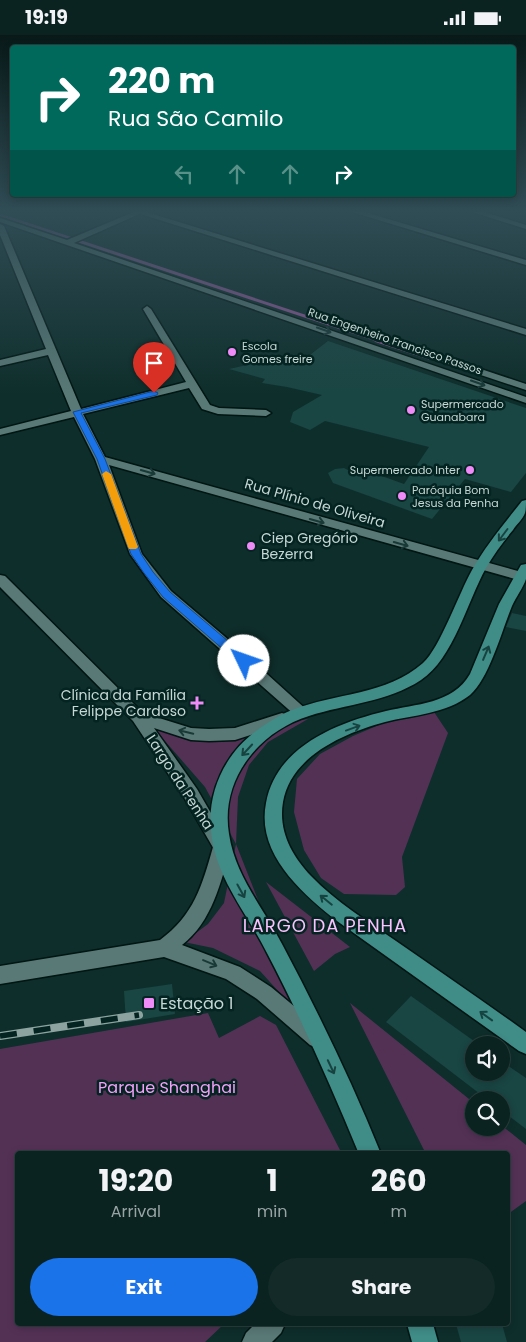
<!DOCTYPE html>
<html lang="en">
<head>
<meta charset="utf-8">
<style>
	body { margin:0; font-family:Poppins,sans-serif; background:#132a29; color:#f1f3f6; height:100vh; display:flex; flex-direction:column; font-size:19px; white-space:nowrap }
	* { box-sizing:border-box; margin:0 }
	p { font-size:16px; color:#99a4a5 }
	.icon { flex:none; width:28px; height:28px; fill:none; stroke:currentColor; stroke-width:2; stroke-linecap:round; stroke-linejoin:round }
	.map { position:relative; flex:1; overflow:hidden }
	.drawer { position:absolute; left:15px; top:1116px; width:495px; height:175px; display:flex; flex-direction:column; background:#0a2220; border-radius:5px; box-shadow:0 2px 8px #0003,0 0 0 1px #2a3f3e }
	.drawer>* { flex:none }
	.banner { position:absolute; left:10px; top:10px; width:506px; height:152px; border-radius:5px; box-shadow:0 2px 8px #0003,0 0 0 1px #2a3f3e; background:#00695c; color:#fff; overflow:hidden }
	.controls { position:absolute; left:465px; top:1001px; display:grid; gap:10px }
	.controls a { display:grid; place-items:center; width:45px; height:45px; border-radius:50%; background:#0a2220; box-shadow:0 2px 8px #0003,0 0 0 1px #2a3f3e; font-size:25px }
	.pin { position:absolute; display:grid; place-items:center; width:42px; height:42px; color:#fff; margin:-51px -21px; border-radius:50% 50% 50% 0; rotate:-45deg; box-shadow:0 0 5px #0007 }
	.pin .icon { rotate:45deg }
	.me { position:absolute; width:55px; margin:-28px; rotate:312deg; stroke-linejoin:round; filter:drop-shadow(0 0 4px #0008) }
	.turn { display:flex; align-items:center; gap:18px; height:105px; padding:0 15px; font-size:22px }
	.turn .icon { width:65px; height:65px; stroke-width:2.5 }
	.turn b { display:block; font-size:35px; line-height:42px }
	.lanes { display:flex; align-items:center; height:48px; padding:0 15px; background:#0003; justify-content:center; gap:25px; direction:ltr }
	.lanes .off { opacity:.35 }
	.eta { display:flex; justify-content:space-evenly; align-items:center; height:85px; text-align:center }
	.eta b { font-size:30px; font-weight:700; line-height:35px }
	.cta { display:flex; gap:10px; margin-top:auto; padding:10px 15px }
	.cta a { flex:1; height:58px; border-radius:30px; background:#1a73e8; color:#fff; font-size:20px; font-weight:700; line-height:58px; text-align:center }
	.cta a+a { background:#132a29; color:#f1f3f6 }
	.status { display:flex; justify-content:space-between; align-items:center; height:35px; padding:0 25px; background:#0a2220; direction:ltr }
	.status svg { height:14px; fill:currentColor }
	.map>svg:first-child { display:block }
	.green { fill:#533155 }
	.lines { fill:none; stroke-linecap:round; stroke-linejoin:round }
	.stream-far1 { stroke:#955799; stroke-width:3 }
	.stream { stroke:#955799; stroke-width:4 }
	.building { fill:#194542 }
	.street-casing { stroke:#011513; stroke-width:3 }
	.secondary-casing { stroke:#011513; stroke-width:3 }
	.primary-casing { stroke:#011513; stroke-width:3 }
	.street { fill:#597976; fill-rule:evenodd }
	.secondary { fill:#597976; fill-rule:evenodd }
	.primary { fill:#408c87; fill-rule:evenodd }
	.rail-casing { stroke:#8da3a0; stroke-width:8 }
	.rail { stroke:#042422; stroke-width:5.5; stroke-dasharray:17; stroke-linecap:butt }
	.oneway { stroke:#193937 }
	.oneway2 { stroke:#164340 }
	.route { fill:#1a73e8; stroke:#114b97 }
	.slow { fill:#f59e0b }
	.poi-dot { fill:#ef8bf7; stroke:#042422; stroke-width:2 }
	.labels { text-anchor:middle; stroke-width:5; stroke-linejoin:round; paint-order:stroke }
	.far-street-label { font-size:11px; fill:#c6d7d5; stroke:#042422 }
	.far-poi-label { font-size:11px; fill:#c6d7d5; stroke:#042422; text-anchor:start }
	.street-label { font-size:14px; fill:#c6d7d5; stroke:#042422 }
	.poi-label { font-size:14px; fill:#c6d7d5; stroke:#042422; text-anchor:start }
	.near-poi-label { font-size:16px; fill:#c6d7d5; stroke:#042422; text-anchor:start }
	.near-park-label { font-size:16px; fill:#f4a0fa; stroke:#042422 }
	.near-neighbourhood-label { font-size:18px; letter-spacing:1px; fill:#fac2fe; stroke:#042422 }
</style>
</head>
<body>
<div class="status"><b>19:19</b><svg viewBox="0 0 49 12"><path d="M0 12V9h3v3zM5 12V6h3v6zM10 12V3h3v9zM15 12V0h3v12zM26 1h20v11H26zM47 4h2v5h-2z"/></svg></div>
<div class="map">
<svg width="526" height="1307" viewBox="0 0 526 1307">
	<rect width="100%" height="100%" fill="#0e2e2b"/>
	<g class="green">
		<path d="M434,677L448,698L402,822L405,852L396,860L344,859L321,843L304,815L294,777L297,744L320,719L353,701L386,687Z"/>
		<path d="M308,684L268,707L249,730L238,762L236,809L306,987L260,936L213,913L184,907L208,889L224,868L236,809L205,752L151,690L186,698L238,695Z"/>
		<path d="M266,847L350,912L335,919L314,936Z"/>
		<path d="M350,968L474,1068V1092H501V1090L526,1110V1166L508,1179V1119H426Z"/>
		<path d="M208,978L219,1003L260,981L276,990L342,1119H18V1289H224L205,1307H0V1014Z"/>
	</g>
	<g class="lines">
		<path class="stream-far1" d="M0,180L380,306"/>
		<path class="stream" d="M376,305L431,323"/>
	</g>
	<g class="building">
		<path d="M328,306L526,373V438L511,457L465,444L432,484L333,448L328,438L335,434L344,433L358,440L365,435L404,449L429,412L325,386L310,395L290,387L293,377L322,360L287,352L262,348L265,344L229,334L296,319L306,323Z"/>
		<path d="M512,578L526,581V596L506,592Z"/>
		<path d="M172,949L175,979L126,987L124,956Z"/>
		<path d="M411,961L474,1006V1038H501V1026L526,1043V1094L501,1075V1065H488L386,987Z"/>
		<path d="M456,1289H502L507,1307H461Z"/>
	</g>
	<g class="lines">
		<g class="street-casing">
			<g id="street">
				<path d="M131,176H143L526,294V300Z"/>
				<path d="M349,176H361L526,225V230Z"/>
				<path d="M469,176H481L526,190V194Z"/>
				<path d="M0,189L4,191L81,374L186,347L143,274L147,271L151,274L210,370L219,373L266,375L271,378L266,381L218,379L202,374L189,353L83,379L105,422L525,538L526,542L520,545L515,544L109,430L142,519L171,556L237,612L309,677L306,681L301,682L296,681L161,562L130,519L95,424L74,382L0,400V394L71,376L48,320L0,331V325L46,314L0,200Z"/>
				<path d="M222,805L228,807L231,812C221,847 212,887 182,910L240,932L271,952L324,996L327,1003L324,1010L317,1013L310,1010L257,964L226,944L164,922L0,949V931L160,905C194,880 202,851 213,812L216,807Z"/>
				<path d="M255,1289H285L281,1298L272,1307H242L246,1298Z"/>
			</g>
		</g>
		<g class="secondary-casing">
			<g id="secondary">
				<path d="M136,176H146L74,208L526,362V368L0,187V183L67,205Z"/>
				<path d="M388,303L526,349V355L385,308V304Z"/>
				<path d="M0,540L5,541L143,678L191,693L209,694L235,693L282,678L287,680L290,684L287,688L235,705L209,706L191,705L154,693L197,754L230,811L227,816L221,818L215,816L185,764L133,686L0,552Z"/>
			</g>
		</g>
		<g class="primary-casing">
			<g id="primary">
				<path d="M526,465C526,469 526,475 525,478C523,484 516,490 513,495C503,507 494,519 486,533C467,567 454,623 421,645C388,667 346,669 309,681C258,697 220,745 229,799C235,841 263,872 282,909C318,977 352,1047 381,1119H359C331,1051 301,983 267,918C247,878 215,842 211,796C207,757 225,719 256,696C267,688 279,680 292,675C335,658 387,660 423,628C440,613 459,558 472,535C486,510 504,489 522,466Z"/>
				<path d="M526,529C526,534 526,540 526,544C523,553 516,562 512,571C502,595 489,644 470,660C446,679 413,680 385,687C344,698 291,721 283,767C278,796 292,821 311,841C336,867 367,886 396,906C439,936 483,966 526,997V1019L519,1016L337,886C302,858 256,819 266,768C276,712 336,688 386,676C415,669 453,669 470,639L499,569L521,530Z"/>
				<path d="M407,1289H433L438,1307H412Z"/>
			</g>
		</g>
		<use href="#street" class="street"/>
		<use href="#secondary" class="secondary"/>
		<use href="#primary" class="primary"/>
		<g class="rail-casing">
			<path id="rail" d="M0,1001L139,980"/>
		</g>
		<use href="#rail" class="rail"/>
	</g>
	<defs><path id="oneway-shaft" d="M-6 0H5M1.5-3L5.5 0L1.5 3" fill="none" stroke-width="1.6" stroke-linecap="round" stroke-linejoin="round" transform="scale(1.25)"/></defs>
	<g class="oneway">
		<use href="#oneway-shaft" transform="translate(324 295) rotate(19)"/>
		<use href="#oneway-shaft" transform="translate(478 348) rotate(19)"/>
		<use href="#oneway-shaft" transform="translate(148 437) rotate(16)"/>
		<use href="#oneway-shaft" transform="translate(317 486) rotate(16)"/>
		<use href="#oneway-shaft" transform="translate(401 509) rotate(16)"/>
		<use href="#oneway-shaft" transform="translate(186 697) rotate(-166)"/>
		<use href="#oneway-shaft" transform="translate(210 928) rotate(23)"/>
	</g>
	<g class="oneway2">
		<use href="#oneway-shaft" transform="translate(503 500) rotate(127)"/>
		<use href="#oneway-shaft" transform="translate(486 618) rotate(-67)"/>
		<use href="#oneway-shaft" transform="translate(353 693) rotate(-20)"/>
		<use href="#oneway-shaft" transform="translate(247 715) rotate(133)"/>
		<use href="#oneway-shaft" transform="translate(241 856) rotate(61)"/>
		<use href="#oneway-shaft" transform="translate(326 865) rotate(-141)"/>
		<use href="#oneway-shaft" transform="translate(486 981) rotate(-144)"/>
		<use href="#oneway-shaft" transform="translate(331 1032) rotate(65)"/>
	</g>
	<linearGradient id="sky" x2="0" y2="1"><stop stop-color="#081918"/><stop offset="0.49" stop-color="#304c55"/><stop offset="1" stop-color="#304c55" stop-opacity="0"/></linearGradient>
	<rect width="526" height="359" fill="url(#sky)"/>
	<path class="route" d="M154,356L158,358L157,360L81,378L105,424L141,519L153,537L170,557L248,623L250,626L248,629H240L163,562L144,538L131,519L97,424L73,377Z"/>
	<path class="slow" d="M106,436L111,439L138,512L136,514H129L128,512L102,439Z"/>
	<g class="poi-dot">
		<circle cx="232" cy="317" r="5"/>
		<circle cx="411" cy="375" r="5"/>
		<circle cx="470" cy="435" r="5"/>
		<circle cx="402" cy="461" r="5"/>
		<circle cx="251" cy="511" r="5"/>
		<path d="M194.5 660.5h5v5h5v5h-5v5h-5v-5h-5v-5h5z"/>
		<rect x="143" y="962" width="12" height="12" rx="2.5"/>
	</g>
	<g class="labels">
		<g class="far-street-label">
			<text transform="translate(395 306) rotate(19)" y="4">Rua Engenheiro Francisco Passos</text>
		</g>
		<g class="far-poi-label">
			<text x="242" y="315">Escola<tspan x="242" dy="13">Gomes freire</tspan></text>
			<text x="421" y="373">Supermercado<tspan x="421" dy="13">Guanabara</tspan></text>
			<text x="460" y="439" text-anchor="end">Supermercado Inter</text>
			<text x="412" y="459">Paróquia Bom<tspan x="412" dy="13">Jesus da Penha</tspan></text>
		</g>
		<g class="street-label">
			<text transform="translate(315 468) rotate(16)" y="5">Rua Plínio de Oliveira</text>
			<text transform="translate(180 747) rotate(57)" y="5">Largo da Penha</text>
		</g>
		<g class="poi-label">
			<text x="261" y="508">Ciep Gregório<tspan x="261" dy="16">Bezerra</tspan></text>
			<text x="186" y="665" text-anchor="end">Clínica da Família<tspan x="186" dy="16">Felippe Cardoso</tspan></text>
		</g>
		<g class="near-poi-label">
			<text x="160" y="974">Estação 1</text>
		</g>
		<g class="near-park-label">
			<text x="167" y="1058">Parque Shanghai</text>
		</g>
		<g class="near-neighbourhood-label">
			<text x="325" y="897">LARGO DA PENHA</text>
		</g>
	</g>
</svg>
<div class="controls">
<a><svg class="icon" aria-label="sound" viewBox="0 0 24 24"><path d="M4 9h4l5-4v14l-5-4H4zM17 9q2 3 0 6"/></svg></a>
<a><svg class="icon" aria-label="search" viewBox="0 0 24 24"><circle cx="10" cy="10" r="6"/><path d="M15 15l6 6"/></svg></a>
</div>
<div class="pin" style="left:154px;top:358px;background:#d93025"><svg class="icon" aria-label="arrive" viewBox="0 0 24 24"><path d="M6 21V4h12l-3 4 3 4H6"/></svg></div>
<svg class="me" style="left:244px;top:626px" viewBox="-20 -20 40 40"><circle r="19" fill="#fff"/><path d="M0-13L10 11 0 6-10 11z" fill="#1a73e8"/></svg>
<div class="banner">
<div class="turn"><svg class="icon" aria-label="right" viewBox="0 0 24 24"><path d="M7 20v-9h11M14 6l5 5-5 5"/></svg><div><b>220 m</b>Rua São Camilo</div></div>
<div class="lanes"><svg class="icon off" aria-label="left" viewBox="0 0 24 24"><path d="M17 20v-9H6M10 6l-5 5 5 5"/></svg><svg class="icon off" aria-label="ahead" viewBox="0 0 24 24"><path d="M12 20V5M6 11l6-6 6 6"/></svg><svg class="icon off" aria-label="ahead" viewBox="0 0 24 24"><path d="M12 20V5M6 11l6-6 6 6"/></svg><svg class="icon" aria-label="right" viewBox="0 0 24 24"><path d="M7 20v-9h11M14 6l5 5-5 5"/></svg></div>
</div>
<section class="drawer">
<div class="eta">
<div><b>19:20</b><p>Arrival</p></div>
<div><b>1</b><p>min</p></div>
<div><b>260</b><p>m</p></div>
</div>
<div class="cta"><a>Exit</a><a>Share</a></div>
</section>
</div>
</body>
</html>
